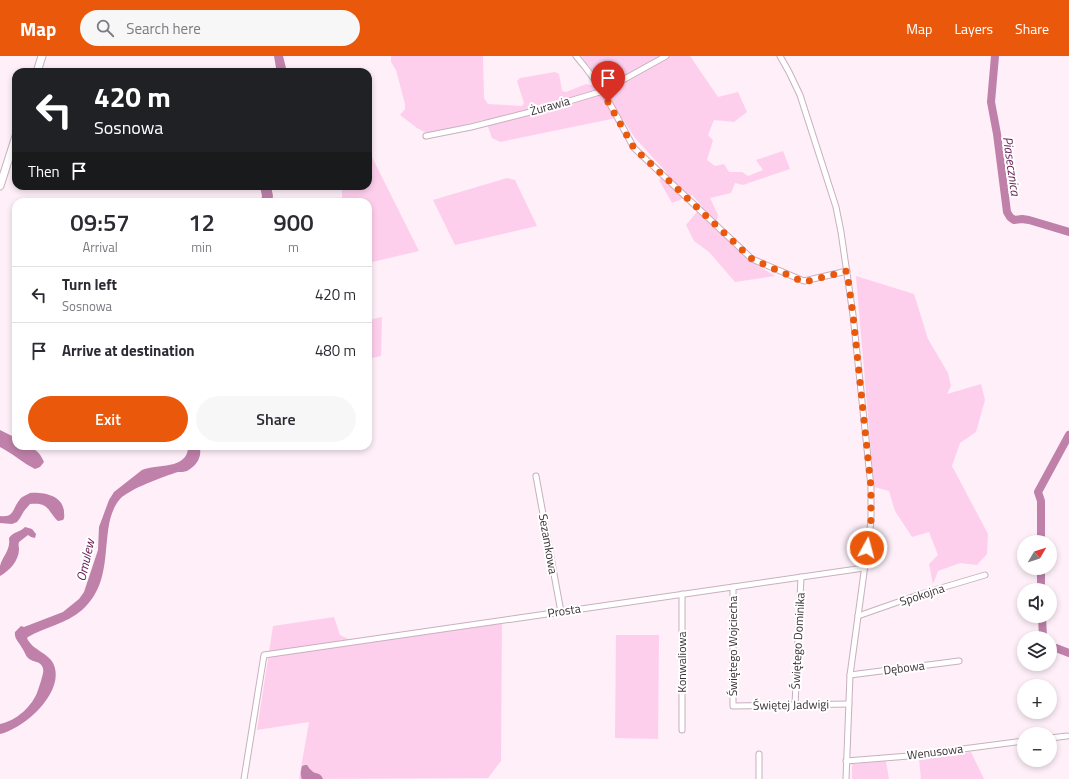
<!DOCTYPE html>
<html lang="en">
<head>
<meta charset="utf-8">
<style>
	body { margin:0; font-family:"Titillium Web",sans-serif; background:#f7f7f7; color:#2b2b33; height:100vh; display:flex; flex-direction:column; font-size:15px; white-space:nowrap }
	* { box-sizing:border-box; margin:0 }
	p { font-size:13px; color:#7c7c81 }
	.icon { flex:none; width:22px; height:22px; fill:none; stroke:currentColor; stroke-width:2; stroke-linecap:round; stroke-linejoin:round }
	.map { position:relative; flex:1; overflow:hidden }
	.sheet { position:absolute; left:12px; top:142px; width:360px; height:252px; display:flex; flex-direction:column; background:#fff; border-radius:12px; box-shadow:0 2px 6px #0003 }
	.sheet>* { flex:none }
	.top-card { position:absolute; left:12px; top:12px; width:360px; height:122px; border-radius:12px; box-shadow:0 2px 6px #0003; background:#202124; color:#fff; overflow:hidden }
	.needle { width:26px; rotate:51deg }
	.fabs { position:absolute; left:1017px; top:479px; display:grid; gap:8px }
	.fabs a { display:grid; place-items:center; width:40px; height:40px; border-radius:50%; background:#fff; box-shadow:0 2px 6px #0003; font-size:20px }
	.pin { position:absolute; display:grid; place-items:center; width:34px; height:34px; color:#fff; margin:-41px -17px; border-radius:50% 50% 50% 0; rotate:-45deg; box-shadow:0 0 4px #0007 }
	.pin .icon { rotate:45deg }
	.me { position:absolute; width:44px; margin:-22px; rotate:7deg; stroke-linejoin:round; filter:drop-shadow(0 0 3px #0008) }
	.turn { display:flex; align-items:center; gap:14px; height:84px; padding:0 16px; font-size:18px }
	.turn .icon { width:52px; height:52px; stroke-width:2.5 }
	.turn b { display:block; font-size:28px; line-height:34px }
	.then { display:flex; align-items:center; height:38px; padding:0 16px; background:#0003; gap:8px; font-size:15px }
	.eta { display:flex; justify-content:space-evenly; align-items:center; height:68px; text-align:center }
	.eta b { font-size:24px; font-weight:600; line-height:28px }
	.button { display:flex; gap:8px; margin-top:auto; padding:8px 16px }
	.button a { flex:1; height:46px; border-radius:24px; background:#ea580c; color:#fff; font-size:16px; font-weight:600; line-height:46px; text-align:center }
	.button a+a { background:#f7f7f7; color:#2b2b33 }
	ul { padding:0; list-style:none }
	li { display:flex; align-items:center; gap:12px; height:56px; padding:0 16px; border-top:1px solid #e1e1e2 }
	li div { flex:1 }
	li b { display:block; font-size:15px }
	li em { font-style:normal }
	header { display:flex; align-items:center; gap:24px; box-sizing:border-box; height:56px; padding:0 20px; background:#ea580c; color:#fff }
	header strong { font-size:19px }
	nav { display:flex; gap:22px; margin-inline-start:auto; font-size:14px }
	.search { width:280px; height:36px; background:#f7f7f7; display:flex; align-items:center; gap:10px; box-sizing:border-box; padding:0 14px; border-radius:22px; color:#7c7c81; font-size:15px }
	.map>svg:first-child { display:block }
	.green { fill:#fecfed }
	.water { fill:#bf80aa }
	.lines { fill:none; stroke-linecap:round; stroke-linejoin:round }
	.river { stroke:#bf80aa; stroke-width:8 }
	.street-casing { stroke:#c8b0bf; stroke-width:7 }
	.secondary-casing { stroke:#c8b0bf; stroke-width:9 }
	.street { stroke:#fff; stroke-width:5 }
	.secondary { stroke:#fff; stroke-width:7 }
	.route { stroke:#ea580c; stroke-width:7; stroke-dasharray:0 12.6 }
	.labels { text-anchor:middle; stroke-width:4; stroke-linejoin:round; paint-order:stroke }
	.street-label { font-size:12px; fill:#392f35; stroke:#fff }
	.water-label { font-size:13px; font-style:italic; fill:#651a51; stroke:#fff }
</style>
</head>
<body>
<header>
<strong>Map</strong>
<div class="search"><svg class="icon" aria-label="search" viewBox="0 0 24 24"><circle cx="10" cy="10" r="6"/><path d="M15 15l6 6"/></svg>Search here</div>
<nav><a>Map</a><a>Layers</a><a>Share</a></nav>
</header>
<div class="map">
<svg width="1069" height="723" viewBox="0 0 1069 723">
	<rect width="100%" height="100%" fill="#feeff8"/>
	<g class="green">
		<path d="M391,0H483L484,42L488,48L522,50L524,47L517,25L520,22L555,16L559,18L562,35L566,36L586,28L607,33L581,0H690L718,41L738,36L747,56L734,66L714,64L708,79L713,84L707,104L715,110L724,108L729,116H742L748,120L763,114L756,104L783,95L790,113L743,129L735,127L731,137L710,142L718,159L715,172L747,203L775,220L735,226L709,196L694,185L686,169L702,150L692,139L672,147L659,124L667,117L635,82L621,61L500,86L492,82L486,65L483,64L428,78L417,72L400,59L405,53V48L396,14L391,6Z"/>
		<path d="M368,93L419,195L368,207V146H342V130H368Z"/>
		<path d="M507,122L515,124L537,170L455,189L433,144Z"/>
		<path d="M856,220L914,238L928,283L948,317L951,330L947,338L981,328L985,344L976,376L960,387L952,410L988,478L987,498L977,509L960,507L938,515L933,528L929,508L938,499L929,476L912,481L895,455L889,435L874,431Z"/>
		<path d="M382,261L381,300L368,303V264Z"/>
		<path d="M334,561L340,579L358,588L502,567L501,705L488,722L299,723L309,666L257,674L273,570Z"/>
		<path d="M616,579H659L658,683L615,682Z"/>
		<path d="M971,696L984,723H921L919,703Z"/>
		<path d="M886,705L889,723H852V708Z"/>
	</g>
	<g class="water">
		<path d="M274,0H283L287,16H275L276,12Z"/>
		<path d="M260,130H271L273,140L272,146H261L262,140Z"/>
		<path d="M0,374L16,382V390C30,390 38,392 44,406L40,411L35,413C23,407 12,397 0,391Z"/>
		<path d="M188,390H200C200,394 201,398 199,402C198,407 191,413 187,415C184,416 181,416 178,416C165,420 129,433 120,443C108,457 108,477 106,494C104,518 100,538 82,554C66,568 45,571 28,581L27,582C32,594 47,596 53,607C67,635 24,673 0,678V668C16,665 33,650 38,634C39,631 40,628 41,625C42,620 45,615 42,610C40,606 35,606 31,604C26,602 25,596 22,592C19,586 14,583 15,576L21,570L24,571L63,556L79,543L84,536L98,494L99,471L109,444L114,436L142,414C156,408 189,414 188,390Z"/>
		<path d="M30,437C43,436 62,439 64,455C64,459 65,461 63,464L58,465C47,455 50,446 30,448L24,455L20,462L17,466L12,468L0,467V460C15,462 12,452 21,442C23,440 27,439 30,437Z"/>
		<path d="M25,471L32,473L36,478L35,482L31,481L28,479L19,486C18,489 19,491 19,493C19,505 9,515 0,520C0,517 0,513 0,510C2,501 11,494 9,482C14,475 19,477 25,471Z"/>
		<path d="M305,709H307C309,711 309,713 311,714C315,719 320,715 323,723H302C300,719 301,714 302,710Z"/>
	</g>
	<g class="lines">
		<g class="river">
			<path d="M995,0L991,46L997,78L1007,156L1010,161L1014,164L1022,163L1029,164L1069,176"/>
			<path d="M1041,486V445L1038,436L1069,379"/>
			<path d="M1041,512V534"/>
			<path d="M1042,560L1043,582"/>
			<path d="M1050,592H1056L1069,597"/>
		</g>
		<g class="street-casing">
			<g id="street">
				<path d="M576,0L585,11L603,35L634,92L752,203L804,225L847,215"/>
				<path d="M780,0L789,16L800,39L836,151L841,176L853,259L871,431V465L850,619L846,723"/>
				<path d="M426,80L471,71L546,52L603,35L666,0"/>
				<path d="M536,420L561,556"/>
				<path d="M733,531V650L849,648"/>
				<path d="M682,538V674"/>
				<path d="M858,560L921,538L985,519"/>
				<path d="M850,619L959,605"/>
				<path d="M795,649L801,521"/>
				<path d="M1050,682L1067,680"/>
				<path d="M846,705L909,700L1024,685"/>
				<path d="M244,723L264,599L864,512"/>
				<path d="M759,723V698"/>
			</g>
		</g>
		<g class="secondary-casing">
			<g id="secondary">
				<path d="M37,16L42,0"/>
				<path d="M0,130L16,80"/>
			</g>
		</g>
		<use href="#street" class="street"/>
		<use href="#secondary" class="secondary"/>
	</g>
	<g class="lines">
		<path class="route" d="M608,46L634,92L752,203L804,226L847,215L853,259L871,431V464L867,492"/>
	</g>
	<g class="labels">
		<g class="street-label">
			<text transform="translate(550 50) rotate(-16)" y="4">Żurawia</text>
			<text transform="translate(548 488) rotate(80)" y="4">Sezamkowa</text>
			<text transform="translate(922 539) rotate(-18)" y="4">Spokojna</text>
			<text transform="translate(564 555) rotate(-9)" y="4">Prosta</text>
			<text transform="translate(798 585) rotate(-87)" y="4">Świętego Dominika</text>
			<text transform="translate(733 590) rotate(-90)" y="4">Świętego Wojciecha</text>
			<text transform="translate(682 606) rotate(-90)" y="4">Konwaliowa</text>
			<text transform="translate(904 612) rotate(-7)" y="4">Dębowa</text>
			<text transform="translate(791 649) rotate(-1)" y="4">Świętej Jadwigi</text>
			<text transform="translate(935 696) rotate(-7)" y="4">Wenusowa</text>
		</g>
		<g class="water-label">
			<text transform="translate(1012 110) rotate(82)" y="5">Piasecznica</text>
			<text transform="translate(85 504) rotate(-77)" y="5">Omulew</text>
		</g>
	</g>
</svg>
<div class="fabs">
<a><svg class="needle" viewBox="-14 -14 28 28"><path d="M0-13l5 13h-10z" fill="#e53935"/><path d="M0 13l5-13h-10z" fill="#7c7c81"/></svg></a>
<a><svg class="icon" aria-label="sound" viewBox="0 0 24 24"><path d="M4 9h4l5-4v14l-5-4H4zM17 9q2 3 0 6"/></svg></a>
<a><svg class="icon" aria-label="layers" viewBox="0 0 24 24"><path d="M12 4l9 5-9 5-9-5zM3 14l9 5 9-5"/></svg></a>
<a>+</a>
<a>−</a>
</div>
<div class="pin" style="left:608px;top:46px;background:#d93025"><svg class="icon" aria-label="arrive" viewBox="0 0 24 24"><path d="M6 21V4h12l-3 4 3 4H6"/></svg></div>
<svg class="me" style="left:867px;top:492px" viewBox="-20 -20 40 40"><circle r="17" fill="#ea580c" stroke="#fff" stroke-width="3"/><path d="M0-11L8 9 0 5-8 9z" fill="#fff"/></svg>
<div class="top-card">
<div class="turn"><svg class="icon" aria-label="left" viewBox="0 0 24 24"><path d="M17 20v-9H6M10 6l-5 5 5 5"/></svg><div><b>420 m</b>Sosnowa</div></div>
<div class="then">Then<svg class="icon" aria-label="arrive" viewBox="0 0 24 24"><path d="M6 21V4h12l-3 4 3 4H6"/></svg></div>
</div>
<section class="sheet">
<div class="eta">
<div><b>09:57</b><p>Arrival</p></div>
<div><b>12</b><p>min</p></div>
<div><b>900</b><p>m</p></div>
</div>
<ul>
<li><svg class="icon" aria-label="left" viewBox="0 0 24 24"><path d="M17 20v-9H6M10 6l-5 5 5 5"/></svg><div><b>Turn left</b><p>Sosnowa</p></div><em>420 m</em></li>
<li><svg class="icon" aria-label="arrive" viewBox="0 0 24 24"><path d="M6 21V4h12l-3 4 3 4H6"/></svg><div><b>Arrive at destination</b></div><em>480 m</em></li>
</ul>
<div class="button"><a>Exit</a><a>Share</a></div>
</section>
</div>
</body>
</html>
